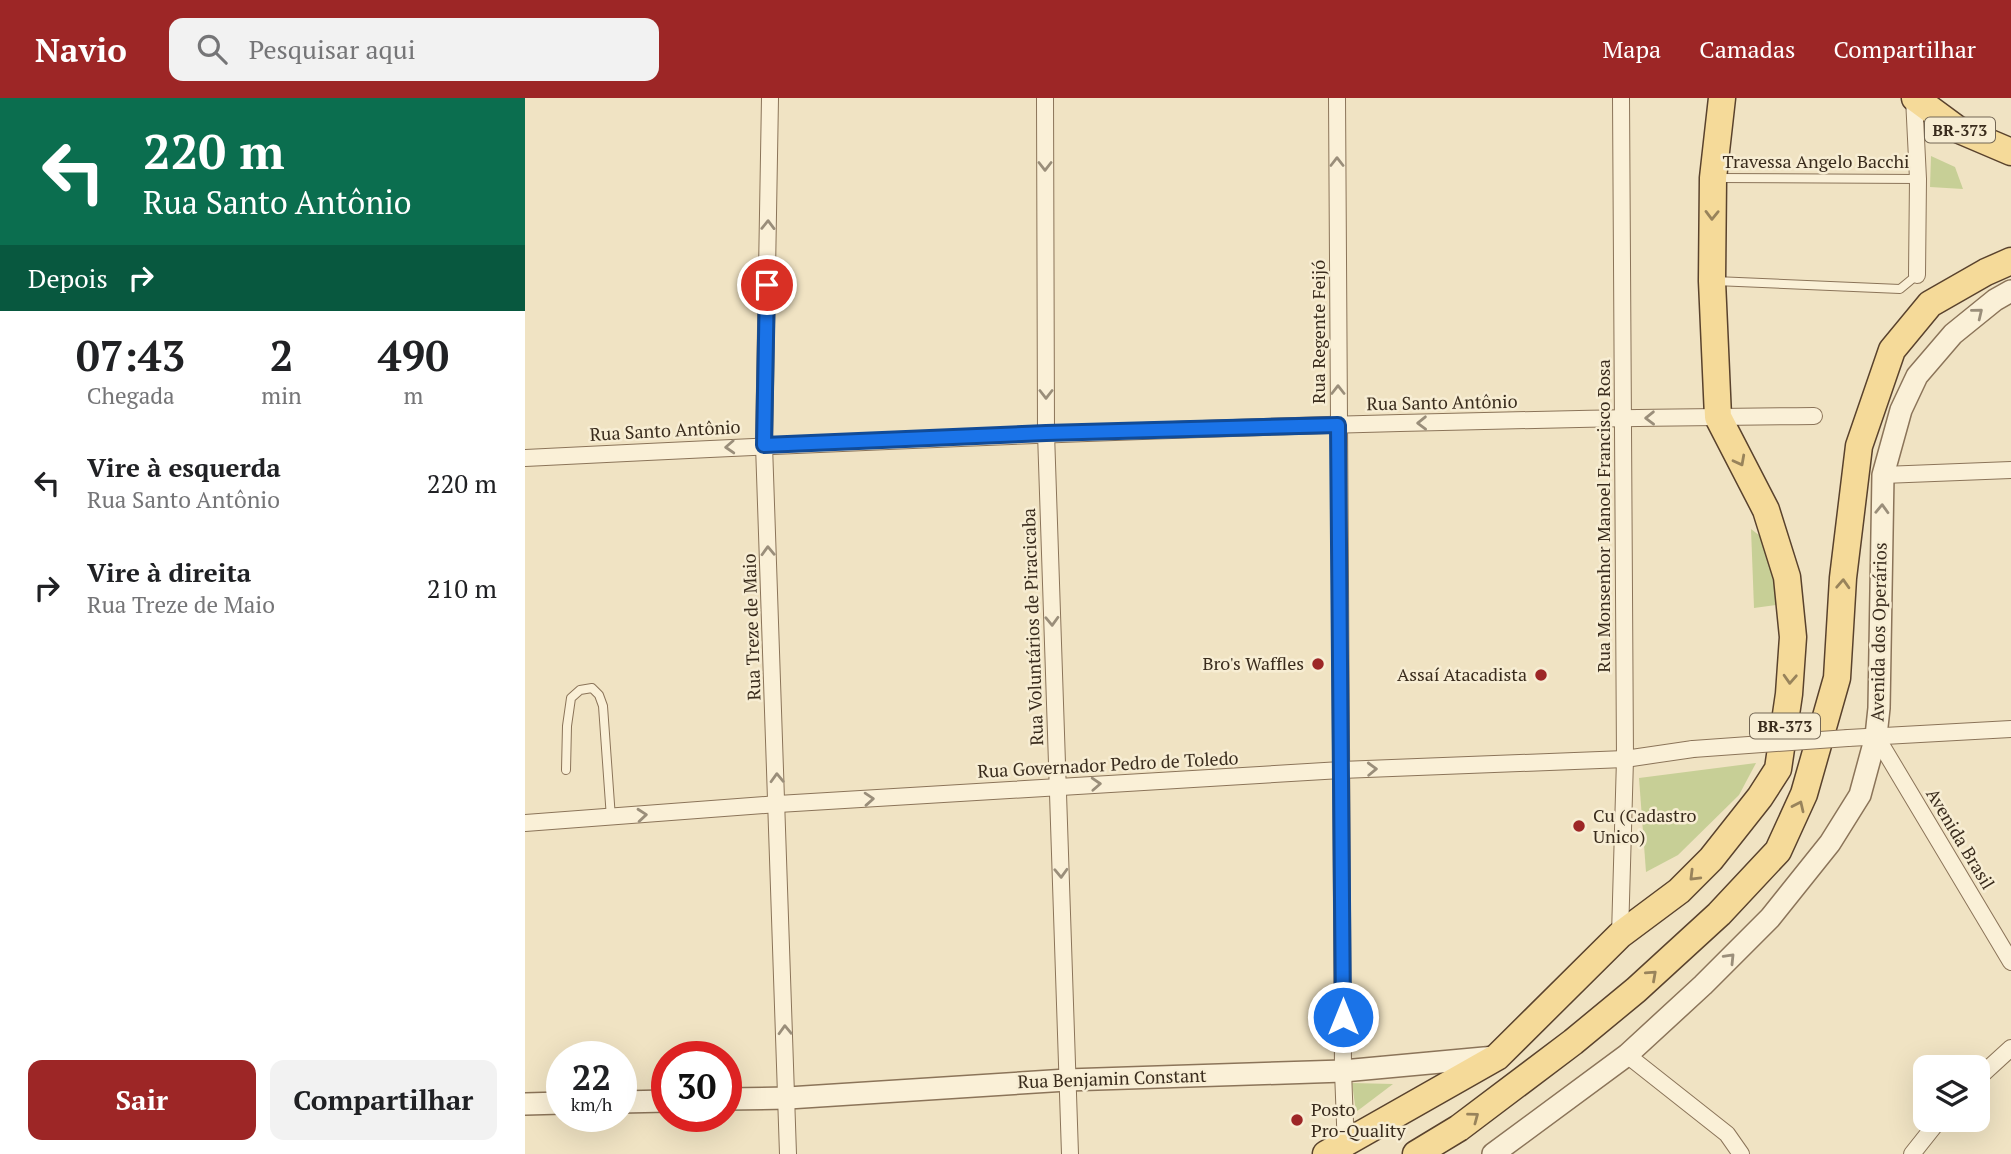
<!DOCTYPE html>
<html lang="pt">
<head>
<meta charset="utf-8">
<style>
	body { margin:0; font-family:"PT Serif",serif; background:#f2f2f2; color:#202124; height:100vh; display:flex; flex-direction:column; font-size:26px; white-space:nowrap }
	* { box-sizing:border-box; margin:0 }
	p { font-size:23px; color:#757577 }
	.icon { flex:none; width:38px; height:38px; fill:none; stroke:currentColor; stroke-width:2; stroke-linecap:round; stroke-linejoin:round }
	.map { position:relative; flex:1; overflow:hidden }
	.side { display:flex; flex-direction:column; background:#fff; width:525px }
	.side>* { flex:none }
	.hud { background:#0b6e4f; color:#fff; overflow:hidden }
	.controls { position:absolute; left:1388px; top:957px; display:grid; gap:14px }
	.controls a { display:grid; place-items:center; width:77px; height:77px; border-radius:14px; background:#fff; box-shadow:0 7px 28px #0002; font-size:35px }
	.speed { position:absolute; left:21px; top:943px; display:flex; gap:14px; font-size:35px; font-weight:700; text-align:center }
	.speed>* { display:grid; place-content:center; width:91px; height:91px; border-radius:50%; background:#fff; box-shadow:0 7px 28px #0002; line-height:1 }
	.speed small { font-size:18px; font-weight:400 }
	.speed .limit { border:10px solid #d22; background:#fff; color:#111 }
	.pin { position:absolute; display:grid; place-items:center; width:60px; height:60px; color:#fff; margin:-30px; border:4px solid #fff; border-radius:50%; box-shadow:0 2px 7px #0007 }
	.me { position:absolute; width:77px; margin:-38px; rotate:0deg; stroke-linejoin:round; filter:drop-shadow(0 0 5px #0008) }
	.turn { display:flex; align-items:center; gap:24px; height:147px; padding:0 28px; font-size:32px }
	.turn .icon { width:91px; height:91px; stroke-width:2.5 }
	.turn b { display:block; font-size:49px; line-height:60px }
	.then { display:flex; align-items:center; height:66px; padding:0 28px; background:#0003; gap:14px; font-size:26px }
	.eta { display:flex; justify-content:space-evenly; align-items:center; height:119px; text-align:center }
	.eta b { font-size:42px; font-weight:800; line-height:49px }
	.button { display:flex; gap:14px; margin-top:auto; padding:14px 28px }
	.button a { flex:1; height:80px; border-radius:14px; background:#9d2626; color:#fff; font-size:28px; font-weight:800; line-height:80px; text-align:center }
	.button a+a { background:#f2f2f2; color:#202124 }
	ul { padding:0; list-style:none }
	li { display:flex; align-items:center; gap:21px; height:105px; padding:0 28px }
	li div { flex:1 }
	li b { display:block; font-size:26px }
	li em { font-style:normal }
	header { display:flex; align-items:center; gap:42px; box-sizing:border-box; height:98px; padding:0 35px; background:#9d2626; color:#fff }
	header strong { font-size:33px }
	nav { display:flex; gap:38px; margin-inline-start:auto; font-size:24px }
	.search { width:490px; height:63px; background:#f2f2f2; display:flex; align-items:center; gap:18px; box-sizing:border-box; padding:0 24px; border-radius:14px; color:#757577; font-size:26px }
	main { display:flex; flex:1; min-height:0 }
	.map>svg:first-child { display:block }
	.green { fill:#c7cf96 }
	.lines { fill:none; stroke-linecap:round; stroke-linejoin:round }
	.service-casing { stroke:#8b7459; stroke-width:10 }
	.minor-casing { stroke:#8b7459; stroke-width:18 }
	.tertiary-casing { stroke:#8b7459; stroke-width:24 }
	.primary-casing { stroke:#59422d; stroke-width:29 }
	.service { stroke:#faf0d7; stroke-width:8 }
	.minor { stroke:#faf0d7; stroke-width:16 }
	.tertiary { stroke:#faf0d7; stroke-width:21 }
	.primary { stroke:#f5da99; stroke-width:26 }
	.minor-bridge-casing { stroke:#8b7459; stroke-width:18; stroke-linecap:butt }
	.minor-bridge { stroke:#faf0d7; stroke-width:16 }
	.oneway { stroke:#9a8e7a }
	.oneway2 { stroke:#98835b }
	.route-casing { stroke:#114b97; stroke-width:18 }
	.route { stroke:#1a73e8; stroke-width:12 }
	.poi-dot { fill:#9d2626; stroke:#f7edd3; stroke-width:2.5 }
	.labels { text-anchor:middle; stroke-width:5; stroke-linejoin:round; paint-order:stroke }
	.shield { fill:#f7edd3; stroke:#736654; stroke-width:2 }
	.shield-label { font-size:16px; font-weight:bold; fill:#3a2c1d }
	.street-label { font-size:18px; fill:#3a2c1d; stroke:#f7edd3 }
	.poi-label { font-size:18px; fill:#3a2c1d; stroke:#f7edd3; text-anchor:end }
</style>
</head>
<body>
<header>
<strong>Navio</strong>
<div class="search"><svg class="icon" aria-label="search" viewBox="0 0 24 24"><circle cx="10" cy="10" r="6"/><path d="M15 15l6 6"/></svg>Pesquisar aqui</div>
<nav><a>Mapa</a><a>Camadas</a><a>Compartilhar</a></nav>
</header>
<main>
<section class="side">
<div class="hud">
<div class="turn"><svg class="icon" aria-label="left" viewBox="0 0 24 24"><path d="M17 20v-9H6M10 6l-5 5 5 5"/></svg><div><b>220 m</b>Rua Santo Antônio</div></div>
<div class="then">Depois<svg class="icon" aria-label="right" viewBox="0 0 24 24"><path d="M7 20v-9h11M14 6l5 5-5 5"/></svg></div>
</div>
<div class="eta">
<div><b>07:43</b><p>Chegada</p></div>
<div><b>2</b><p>min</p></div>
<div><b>490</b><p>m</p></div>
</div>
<ul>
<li><svg class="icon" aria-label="left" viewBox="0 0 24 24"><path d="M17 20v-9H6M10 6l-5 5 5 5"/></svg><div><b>Vire à esquerda</b><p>Rua Santo Antônio</p></div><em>220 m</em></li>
<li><svg class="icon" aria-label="right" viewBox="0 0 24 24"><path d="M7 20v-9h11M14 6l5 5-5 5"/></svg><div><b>Vire à direita</b><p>Rua Treze de Maio</p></div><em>210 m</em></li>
</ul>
<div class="button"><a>Sair</a><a>Compartilhar</a></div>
</section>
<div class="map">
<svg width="1486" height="1056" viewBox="0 0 1486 1056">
	<rect width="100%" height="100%" fill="#f0e3c3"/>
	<g class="green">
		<path d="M1406,58L1430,69L1438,91L1405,89Z"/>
		<path d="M1226,431L1239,441L1248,474L1251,507L1229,510Z"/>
		<path d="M1231,665L1214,697L1153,757L1121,774L1114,680Z"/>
		<path d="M827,985L868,986L831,1014Z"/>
	</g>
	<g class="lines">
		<g class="service-casing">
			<g id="service">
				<path d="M1193,80L1393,81"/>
				<path d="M1190,183L1375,191L1392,177"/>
				<path d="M41,672L42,628L46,600L55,592L67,590L74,597L78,608L86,720"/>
			</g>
		</g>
		<g class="minor-casing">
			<g id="minor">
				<path d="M245,0L239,347L263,1056"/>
				<path d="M520,0L521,335L545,1056"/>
				<path d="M812,0L818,973L821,1051"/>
				<path d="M1389,0L1393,81L1392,177"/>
				<path d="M0,360C429,338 859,321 1289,318"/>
				<path d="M1358,377L1486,372"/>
				<path d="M1351,638L1486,864"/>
				<path d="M1323,640L1486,631"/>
				<path d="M0,725L253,706L816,672L1100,661L1168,651"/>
				<path d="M1095,837L1100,661L1096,0"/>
				<path d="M1102,957L1202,1036L1216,1056"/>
				<path d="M1452,981L1486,950"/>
				<path d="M1387,1056L1414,1022"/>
			</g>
		</g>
		<g class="tertiary-casing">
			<g id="tertiary">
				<path d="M201,1001L263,1000L542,982L818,973L970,959"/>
				<path d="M96,1004L142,1003"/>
				<path d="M0,1006L37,1005"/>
				<path d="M968,1056L1102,957L1178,887L1245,820L1305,745L1335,697L1351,638L1354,610L1358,377L1376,312L1392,278L1428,236L1470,202L1486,193"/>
			</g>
		</g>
		<g class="primary-casing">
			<g id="primary">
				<path d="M1390,0L1432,31L1486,54"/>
				<path d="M801,1056L972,959L1095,837L1154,793L1186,761L1235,699L1253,671L1264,596L1268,539L1262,479L1241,412L1193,319L1187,183L1188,80L1197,0"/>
				<path d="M891,1056L934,1030L1048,944L1111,892L1194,816L1253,753L1279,696L1312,580L1318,480L1334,348L1367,252L1405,206L1461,174L1486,163"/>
			</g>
		</g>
		<use href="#service" class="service"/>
		<use href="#minor" class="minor"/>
		<use href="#tertiary" class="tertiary"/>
		<use href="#primary" class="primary"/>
		<g class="minor-bridge-casing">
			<path id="minor-bridge" d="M1168,651L1323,640"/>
		</g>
		<use href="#minor-bridge" class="minor-bridge"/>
	</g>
	<defs><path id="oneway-chevron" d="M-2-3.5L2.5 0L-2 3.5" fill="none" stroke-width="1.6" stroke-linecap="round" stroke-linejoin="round" transform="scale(1.75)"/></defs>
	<g class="oneway">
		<use href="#oneway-chevron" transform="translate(812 64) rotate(-90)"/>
		<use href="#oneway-chevron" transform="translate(520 68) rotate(90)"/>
		<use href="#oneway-chevron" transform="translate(243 127) rotate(-89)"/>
		<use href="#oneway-chevron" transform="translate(1453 215) rotate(-39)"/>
		<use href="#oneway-chevron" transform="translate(813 292) rotate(-90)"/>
		<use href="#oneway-chevron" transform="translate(521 296) rotate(90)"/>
		<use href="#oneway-chevron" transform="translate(1125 320) rotate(179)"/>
		<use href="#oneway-chevron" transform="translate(897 325) rotate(179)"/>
		<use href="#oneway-chevron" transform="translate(205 349) rotate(177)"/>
		<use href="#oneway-chevron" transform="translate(1357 411) rotate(-88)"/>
		<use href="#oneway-chevron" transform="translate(243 453) rotate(-92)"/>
		<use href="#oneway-chevron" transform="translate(527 523) rotate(88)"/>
		<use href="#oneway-chevron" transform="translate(847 671) rotate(-2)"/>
		<use href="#oneway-chevron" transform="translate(252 680) rotate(-92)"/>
		<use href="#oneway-chevron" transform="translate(571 686) rotate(-3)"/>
		<use href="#oneway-chevron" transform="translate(344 701) rotate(-4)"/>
		<use href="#oneway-chevron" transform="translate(117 717) rotate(-5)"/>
		<use href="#oneway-chevron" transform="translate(536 775) rotate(88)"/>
		<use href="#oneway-chevron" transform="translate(1205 860) rotate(-46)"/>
		<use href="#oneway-chevron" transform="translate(260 932) rotate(-92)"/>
	</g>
	<g class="oneway2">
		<use href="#oneway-chevron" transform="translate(1187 117) rotate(91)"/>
		<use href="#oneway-chevron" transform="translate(1215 363) rotate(62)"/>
		<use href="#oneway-chevron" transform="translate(1318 486) rotate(-87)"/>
		<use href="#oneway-chevron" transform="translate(1265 581) rotate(93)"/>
		<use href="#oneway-chevron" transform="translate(1274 708) rotate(-65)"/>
		<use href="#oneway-chevron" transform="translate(1169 778) rotate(135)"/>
		<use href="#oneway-chevron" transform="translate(1127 877) rotate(-42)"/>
		<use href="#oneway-chevron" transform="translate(949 1019) rotate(-37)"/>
	</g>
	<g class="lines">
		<g class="route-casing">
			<path id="route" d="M242,187L239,347L521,335L813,327L818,919"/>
		</g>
		<use href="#route" class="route"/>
	</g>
	<g class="poi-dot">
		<circle cx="793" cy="566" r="7"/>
		<circle cx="1016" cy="577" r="7"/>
		<circle cx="1054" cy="728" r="7"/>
		<circle cx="772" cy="1022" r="7"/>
	</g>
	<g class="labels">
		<g class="shield">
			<rect x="1400" y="19.5" width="70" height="25" rx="5"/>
			<rect x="1225" y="615.5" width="70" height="25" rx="5"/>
		</g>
		<g class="shield-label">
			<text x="1435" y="38">BR-373</text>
			<text x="1260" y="634">BR-373</text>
		</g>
		<g class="street-label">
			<text x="1291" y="70">Travessa Angelo Bacchi</text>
			<text transform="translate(794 234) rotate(-90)" y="6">Rua Regente Feijó</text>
			<text transform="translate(917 305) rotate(-1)" y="6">Rua Santo Antônio</text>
			<text transform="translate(140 333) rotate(-3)" y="6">Rua Santo Antônio</text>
			<text transform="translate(1079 418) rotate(-90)" y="6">Rua Monsenhor Manoel Francisco Rosa</text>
			<text transform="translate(227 529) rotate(-92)" y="6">Rua Treze de Maio</text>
			<text transform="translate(508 529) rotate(-92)" y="6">Rua Voluntários de Piracicaba</text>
			<text transform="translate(1354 534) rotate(-89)" y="6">Avenida dos Operários</text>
			<text transform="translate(583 667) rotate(-3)" y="6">Rua Governador Pedro de Toledo</text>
			<text transform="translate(1435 741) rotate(59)" y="6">Avenida Brasil</text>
			<text transform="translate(587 981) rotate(-2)" y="6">Rua Benjamin Constant</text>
		</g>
		<g class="poi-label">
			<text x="779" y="572">Bro's Waffles</text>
			<text x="1002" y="583">Assaí Atacadista</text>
			<text x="1068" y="724" text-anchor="start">Cu (Cadastro<tspan x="1068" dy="21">Unico)</tspan></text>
			<text x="786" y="1018" text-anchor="start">Posto<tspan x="786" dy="21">Pro-Quality</tspan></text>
		</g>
	</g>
</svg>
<div class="controls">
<a><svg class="icon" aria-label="layers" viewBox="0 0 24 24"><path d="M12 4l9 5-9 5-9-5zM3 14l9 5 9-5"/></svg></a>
</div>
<div class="speed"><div>22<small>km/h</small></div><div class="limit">30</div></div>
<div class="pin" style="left:242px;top:187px;background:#d93025"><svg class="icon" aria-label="arrive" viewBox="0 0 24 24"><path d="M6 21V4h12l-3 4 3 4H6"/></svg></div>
<svg class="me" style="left:818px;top:919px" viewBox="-20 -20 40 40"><circle r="17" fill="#1a73e8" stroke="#fff" stroke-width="3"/><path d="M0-11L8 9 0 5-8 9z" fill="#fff"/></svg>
</div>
</main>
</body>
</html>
